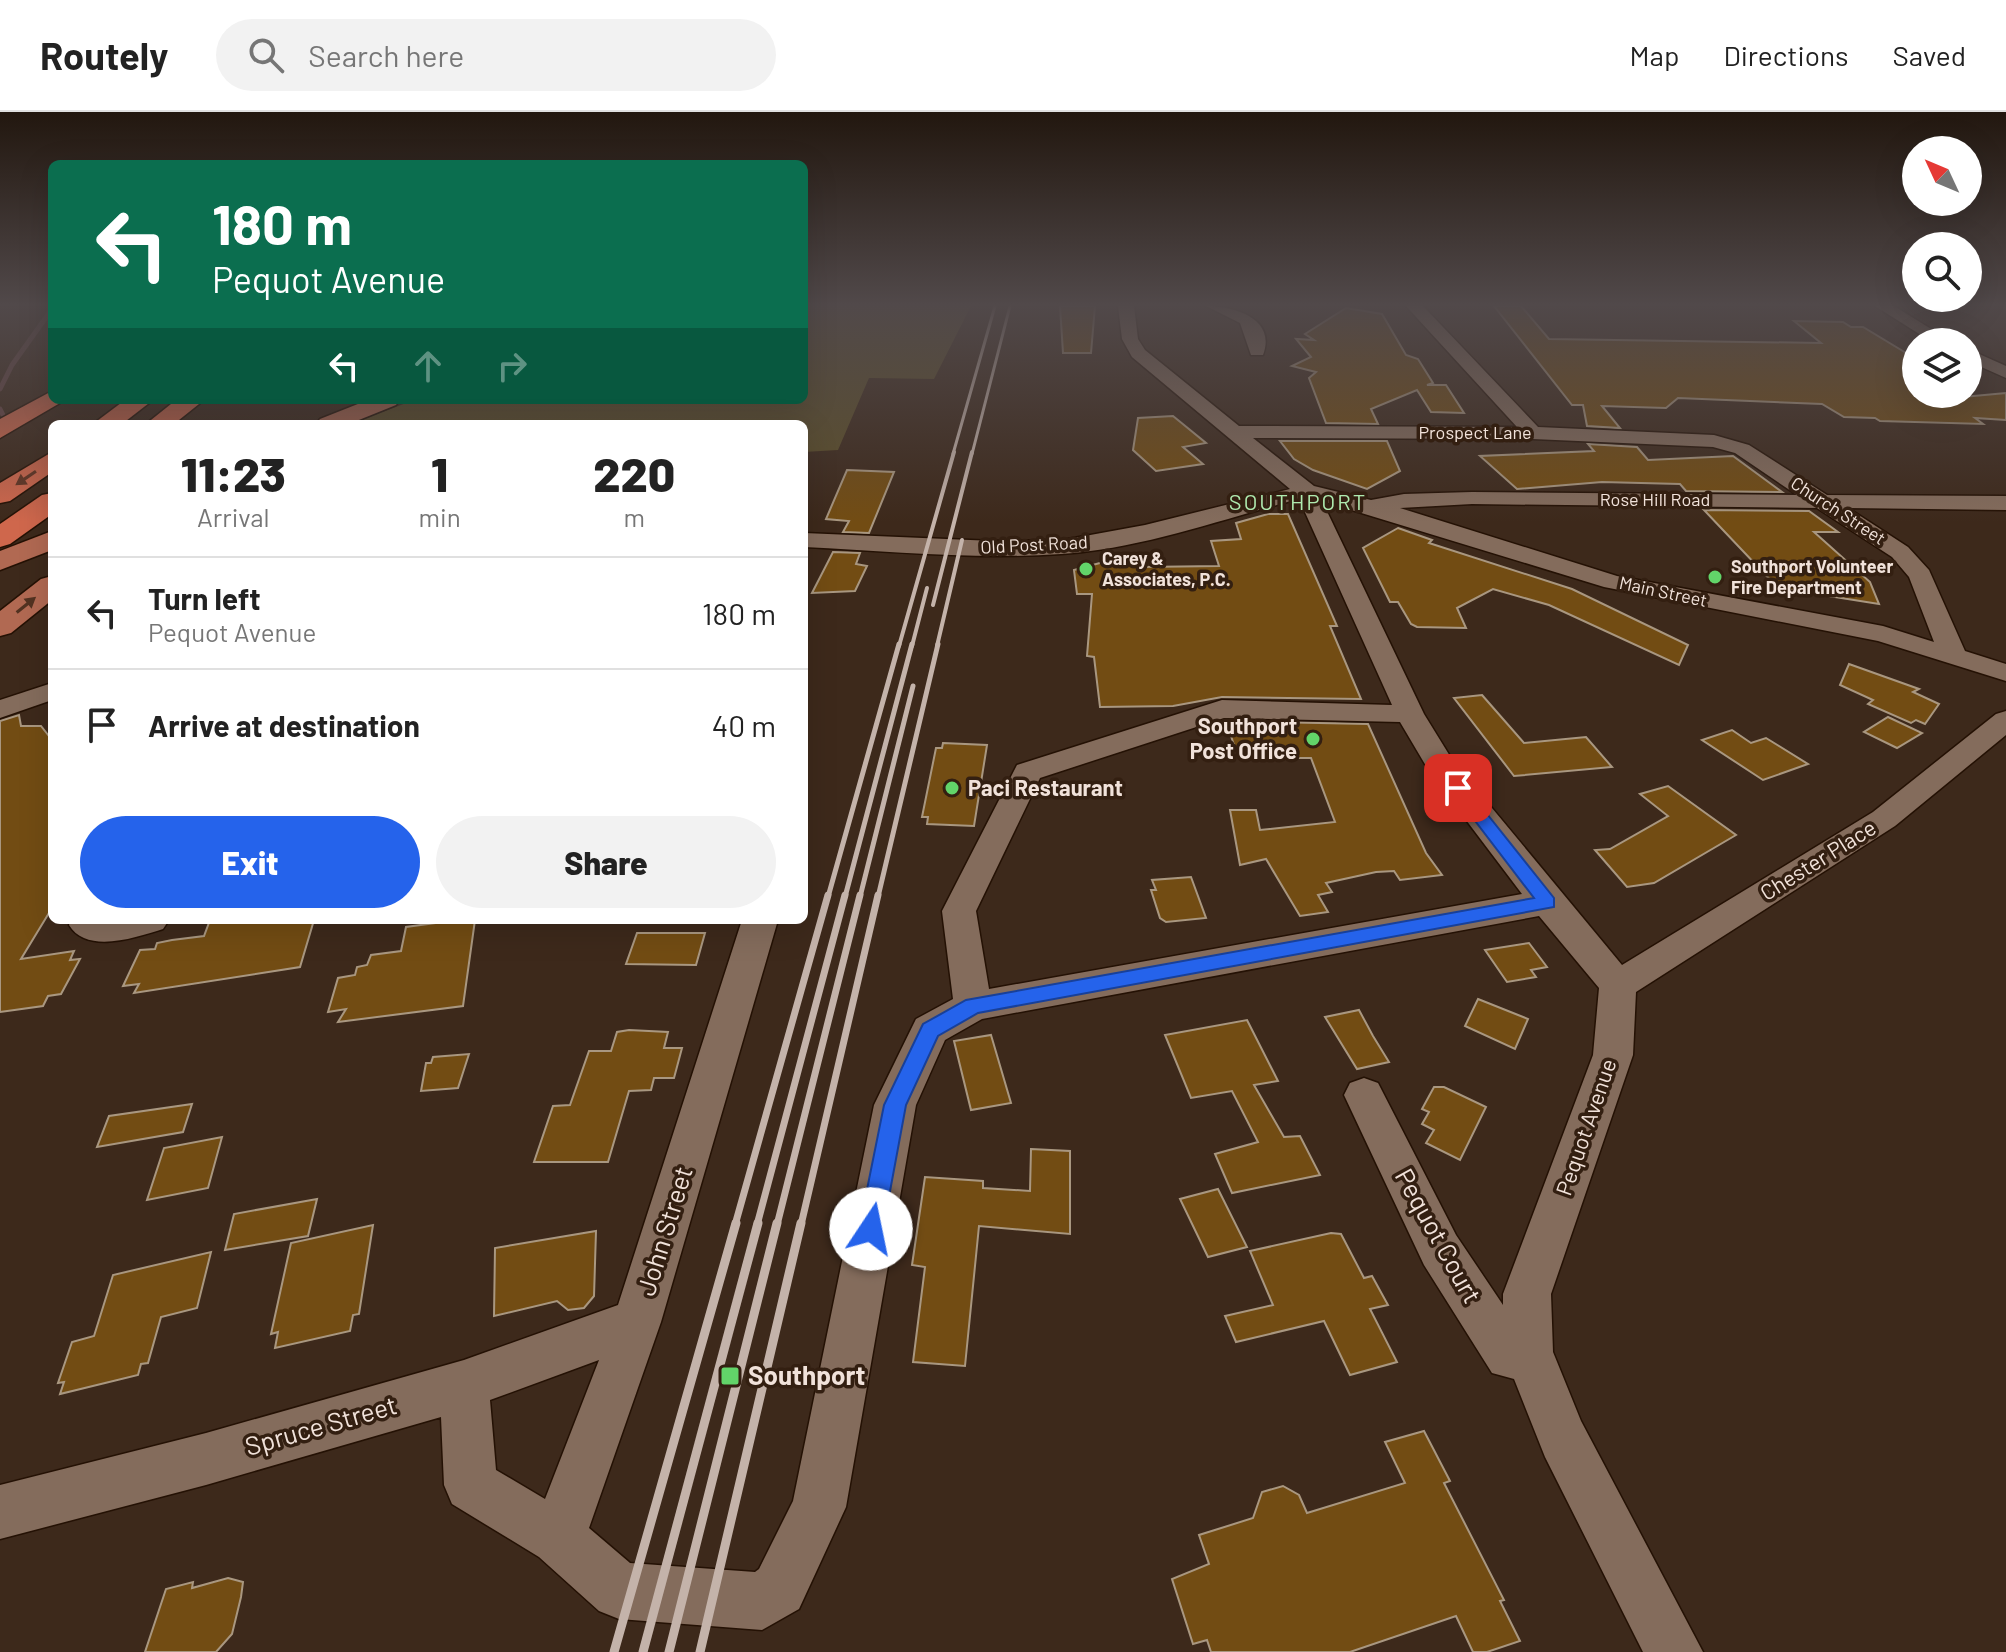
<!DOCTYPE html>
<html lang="en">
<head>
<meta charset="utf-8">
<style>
	body { margin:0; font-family:Barlow,sans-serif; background:#f2f2f2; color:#222; height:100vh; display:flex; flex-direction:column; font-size:30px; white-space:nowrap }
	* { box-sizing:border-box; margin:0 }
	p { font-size:26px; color:#767676 }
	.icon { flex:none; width:44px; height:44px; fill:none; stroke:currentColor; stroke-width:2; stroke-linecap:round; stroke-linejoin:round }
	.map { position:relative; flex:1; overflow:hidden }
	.panel { position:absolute; left:48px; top:308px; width:760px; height:504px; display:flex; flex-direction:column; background:#fff; border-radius:12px; box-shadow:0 8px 32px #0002 }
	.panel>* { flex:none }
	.guide { position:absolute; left:48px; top:48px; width:760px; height:244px; border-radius:12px; box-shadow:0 8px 32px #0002; background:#0b6e4f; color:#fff; overflow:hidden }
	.needle { width:52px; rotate:314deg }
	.fabs { position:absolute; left:1902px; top:24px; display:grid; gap:16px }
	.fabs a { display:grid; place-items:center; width:80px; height:80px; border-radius:50%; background:#fff; box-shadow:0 8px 32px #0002; font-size:40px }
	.pin { position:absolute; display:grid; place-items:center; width:68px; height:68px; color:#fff; margin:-34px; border-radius:16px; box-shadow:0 4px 12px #0006 }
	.me { position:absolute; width:88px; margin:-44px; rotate:11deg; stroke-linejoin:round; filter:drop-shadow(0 0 6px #0008) }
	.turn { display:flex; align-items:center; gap:28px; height:168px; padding:0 32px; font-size:36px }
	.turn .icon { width:104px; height:104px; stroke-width:2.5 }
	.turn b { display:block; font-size:56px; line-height:68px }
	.lanes { display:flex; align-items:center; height:76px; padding:0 32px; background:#0003; justify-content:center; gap:40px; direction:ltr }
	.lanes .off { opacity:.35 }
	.eta { display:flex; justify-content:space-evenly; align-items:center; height:136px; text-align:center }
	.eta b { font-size:48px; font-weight:800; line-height:56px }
	.primary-button { display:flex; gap:16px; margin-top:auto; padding:16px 32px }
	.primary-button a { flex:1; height:92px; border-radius:48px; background:#2563eb; color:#fff; font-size:32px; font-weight:800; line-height:92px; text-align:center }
	.primary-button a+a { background:#f2f2f2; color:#222 }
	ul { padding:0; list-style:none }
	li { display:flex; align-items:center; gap:24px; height:112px; padding:0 32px; border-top:2px solid #e0e0e0 }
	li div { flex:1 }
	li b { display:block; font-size:30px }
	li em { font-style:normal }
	header { display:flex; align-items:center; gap:48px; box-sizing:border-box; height:112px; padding:0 40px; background:#fff; border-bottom:2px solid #e0e0e0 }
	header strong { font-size:38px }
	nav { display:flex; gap:44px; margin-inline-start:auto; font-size:28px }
	.search { width:560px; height:72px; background:#f2f2f2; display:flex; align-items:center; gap:20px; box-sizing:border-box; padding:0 28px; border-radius:44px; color:#767676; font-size:30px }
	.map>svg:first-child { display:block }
	.green { fill:#5d4f28 }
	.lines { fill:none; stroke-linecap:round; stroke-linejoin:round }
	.stream { stroke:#664546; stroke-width:5 }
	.building { fill:#724c13; stroke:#a99780; stroke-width:2 }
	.minor-casing { stroke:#241104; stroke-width:3 }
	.major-casing { stroke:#241104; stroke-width:3 }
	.highway-casing { stroke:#241104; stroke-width:3 }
	.minor { fill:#846c5c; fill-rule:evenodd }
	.major { fill:#b16952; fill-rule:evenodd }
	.highway { fill:#cf674c; fill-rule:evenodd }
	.rail-far4 { stroke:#c4b3aa; stroke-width:3 }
	.rail-far3 { stroke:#c4b3aa; stroke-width:4 }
	.rail-far2 { stroke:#c4b3aa; stroke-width:5 }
	.rail-far1 { stroke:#c4b3aa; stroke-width:7 }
	.rail { stroke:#c4b3aa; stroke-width:9 }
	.oneway { fill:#623523 }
	.oneway2 { fill:#523221 }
	.route { fill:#2563eb; stroke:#184099; stroke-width:2 }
	.poi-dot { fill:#62d469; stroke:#331f11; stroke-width:3 }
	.labels { text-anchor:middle; stroke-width:7; stroke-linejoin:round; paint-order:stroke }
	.far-street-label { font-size:18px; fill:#f1e2da; stroke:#331f11 }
	.far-poi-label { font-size:18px; font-weight:bold; fill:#f1e2da; stroke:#331f11; text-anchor:start }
	.far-quarter-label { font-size:22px; letter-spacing:2px; fill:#afeaaf; stroke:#331f11 }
	.poi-label { font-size:22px; font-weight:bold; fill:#f1e2da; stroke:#331f11; text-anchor:end }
	.street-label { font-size:22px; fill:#f1e2da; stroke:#331f11 }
	.near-street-label { font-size:26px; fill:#f1e2da; stroke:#331f11 }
	.near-poi-label { font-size:26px; font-weight:bold; fill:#f1e2da; stroke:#331f11; text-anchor:start }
</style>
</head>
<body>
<header>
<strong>Routely</strong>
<div class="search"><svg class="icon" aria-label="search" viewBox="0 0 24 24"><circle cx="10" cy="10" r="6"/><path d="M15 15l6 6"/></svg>Search here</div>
<nav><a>Map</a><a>Directions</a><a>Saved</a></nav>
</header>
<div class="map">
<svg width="2006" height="1540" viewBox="0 0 2006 1540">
	<rect width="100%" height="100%" fill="#3d291b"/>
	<path class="green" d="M804,194H971L934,267L869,266L838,338L804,340V312H351L414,288H804Z"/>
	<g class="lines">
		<g class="stream">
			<path d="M0,277L12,253L52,197"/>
			<path d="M0,297L3,303"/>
		</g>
	</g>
	<g class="building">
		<path d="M1060,194H1095L1091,241H1063Z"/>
		<path d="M1494,194H1521L1549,227L1821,231L1794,209L1843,210L1851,215H1863L1916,247V282H1943L1952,286L2006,281V308L1975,306L1983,312L1880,309L1875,306L1844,305L1822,292L1678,286L1666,296L1602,294L1620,316L1587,314L1583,293H1572Z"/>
		<path d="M1346,196L1382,202L1406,243L1418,247L1433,271L1427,273H1446L1464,301L1431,300L1417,278L1371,297L1378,312L1326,311L1309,266L1316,260L1292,254L1311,245L1296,227L1314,228L1305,222Z"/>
		<path d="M1173,304L1206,331L1183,335L1203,352L1156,359L1133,338L1138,306Z"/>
		<path d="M1280,329H1387L1400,359L1367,377L1313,358L1294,347Z"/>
		<path d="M1588,332L1637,335L1648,348L1733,344L1782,380L1686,379L1680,372L1602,370L1517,377L1480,344L1594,339Z"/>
		<path d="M847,358L894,360L869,421L843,420L849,409L826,407Z"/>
		<path d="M1704,398L1809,399L1838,420H1814L1870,470L1879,492L1778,476Z"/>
		<path d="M1268,402H1288L1337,514H1330L1361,587L1222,585L1173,594L1100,595L1094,545L1087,544L1092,482H1077L1074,458L1122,445H1139L1141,455L1219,454L1211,429L1241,427L1236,411Z"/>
		<path d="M1398,416L1432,428L1429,431L1572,477L1688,533L1679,553L1549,493L1493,477L1457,496L1466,516L1417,515L1411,512L1398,490H1390L1363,436Z"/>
		<path d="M833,440L860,441L856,452L867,454L855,479L812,481Z"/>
		<path d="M1849,552L1919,577L1913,580L1939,592L1925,612L1916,608L1911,611L1868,592L1873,588L1840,573Z"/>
		<path d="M1482,583L1524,631L1586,625L1612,655L1514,664L1454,586Z"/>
		<path d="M19,603L21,614H41L52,628V796L21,847L74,839L70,848L80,847L61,882L48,884L43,894L0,900V609Z"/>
		<path d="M1888,605L1922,621L1897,636L1864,620Z"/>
		<path d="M1226,609L1368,612L1426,741L1442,763L1400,768L1394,759L1376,760L1326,771L1332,780L1318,783L1328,800L1300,804L1266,747L1240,753L1230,698H1256L1260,718L1335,710L1311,646H1277L1274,635L1235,636Z"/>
		<path d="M1732,618L1751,631L1766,626L1808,652L1763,668L1702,628Z"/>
		<path d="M943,631L987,633L974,714L927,712L928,705H922L936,636H942Z"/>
		<path d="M1668,674L1736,723L1654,771L1627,775L1595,738L1610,737L1668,704L1640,682Z"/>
		<path d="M1191,765L1206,806L1166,810L1160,806L1151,778H1156L1152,768Z"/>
		<path d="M210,808H314L300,855L134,881L139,872L123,874L140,838L155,837L157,831L172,828L204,824Z"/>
		<path d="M458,808H475L463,894L338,910L346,897L328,900L338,866L355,863L357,855L367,853L371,843L401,839L406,815Z"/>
		<path d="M637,821H705L696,853L626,852Z"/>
		<path d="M1529,831L1547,855L1531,858L1536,865L1507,870L1485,838Z"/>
		<path d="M1478,887L1528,907L1515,937L1465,914Z"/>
		<path d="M1359,898L1373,924L1389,950L1357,957L1325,905Z"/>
		<path d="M1247,908L1278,969L1254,973L1284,1025L1300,1024L1320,1063L1232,1081L1215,1042L1258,1030L1232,979L1191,986L1165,923Z"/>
		<path d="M629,918L668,920L664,936H682L674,966H654L651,978L629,979L608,1050H534L553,994L570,993L589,939H611L617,920Z"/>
		<path d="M991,923L1011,991L971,998L954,929Z"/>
		<path d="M469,942L458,976L421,979L426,951H431L433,945Z"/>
		<path d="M1434,975H1444L1486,995L1460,1048L1426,1031L1434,1018L1422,1012L1429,1000L1422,997Z"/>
		<path d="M192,992L183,1020L97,1035L109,1004Z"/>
		<path d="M222,1025L208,1076L147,1088L164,1036Z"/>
		<path d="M1031,1037L1070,1039V1122L979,1114L965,1254L913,1250L925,1155L912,1153L925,1065L983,1069V1076L1030,1079Z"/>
		<path d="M1218,1077L1247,1135L1208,1145L1180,1087Z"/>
		<path d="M317,1087L308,1124L225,1138L234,1102Z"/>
		<path d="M373,1113L359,1202L353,1203L350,1219L275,1236L278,1220L271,1222L291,1131Z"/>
		<path d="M596,1119L594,1184L584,1196L568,1198L557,1189L494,1204L495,1136Z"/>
		<path d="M1331,1121L1341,1122L1364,1166L1372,1164L1388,1193L1370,1197L1397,1250L1350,1263L1324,1209L1236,1230L1225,1204L1273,1193L1250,1139Z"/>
		<path d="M211,1140L197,1196L161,1205L148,1251L141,1252L138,1263L60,1282L64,1270L58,1271L72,1230L94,1224L113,1163Z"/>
		<path d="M1424,1319L1450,1369L1444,1371L1504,1488L1500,1489L1520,1529L1487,1540H1473L1456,1504L1350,1540H1211L1207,1528L1193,1532L1172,1467L1209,1452L1199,1423L1253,1406L1262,1380L1283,1374L1299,1383L1307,1401L1405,1371L1385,1330Z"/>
		<path d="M228,1466L243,1470L241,1485L232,1522L216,1540H145L166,1477L193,1470L192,1476Z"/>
	</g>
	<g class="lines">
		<g class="minor-casing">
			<g id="minor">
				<path d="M1118,194H1134L1138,227L1145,238L1239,314L1517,315L1406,194H1423L1538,315L1714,323L1749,333L1827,383L2006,384V398L1848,396L1908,435L1929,458L1965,539L2006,552V569L1878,529L1604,475L1322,389L1424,602L1453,649L1622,853L1873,700L1996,602L2006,599V623L1895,714L1636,880L1633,943L1551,1182L1553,1240L1581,1309L1703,1540H1643L1545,1345L1514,1267L1492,1261L1424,1153L1344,983L1350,971L1364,966L1378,971L1456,1123L1503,1193V1182L1593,943L1599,876L1539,804L982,907L945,928L916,993L846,1395L799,1497L762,1518L619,1507L599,1499L539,1445L452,1392L444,1373L441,1305L206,1373L0,1427V1373L206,1321L464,1248L618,1193L742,808H778L661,1210L589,1416L630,1451L755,1460L759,1457L793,1389L874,993L916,907L953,887L942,799L1017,653L1222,588L1392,593L1299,387C1222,407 1141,437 1061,442C976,448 889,439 804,435V421L994,429L1063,428L1145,413L1290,377L1132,245L1122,227ZM1253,326L1533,327L1713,335L1735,341L1797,383L1472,380L1404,382L1371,388L1314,374ZM1472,392L1817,396L1892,445L1909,465L1934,530L1883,514L1617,464L1400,396ZM1224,606L1400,610L1429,659L1522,782L989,877L976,799L1040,666ZM599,1248L545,1387L496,1358L490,1288Z"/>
				<path d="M1206,194C1233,194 1277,206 1263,243H1251L1240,211Z"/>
				<path d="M1875,194H1894L1952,230H1932Z"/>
				<path d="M1968,237L2006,254V266L1968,249Z"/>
				<path d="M52,571V588L0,606V588Z"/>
				<path d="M71,808H169L163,817C137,825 87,843 69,813Z"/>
			</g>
		</g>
		<g class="major-casing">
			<g id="major">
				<path d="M368,288H399L396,293L349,312H316L320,307Z"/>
				<path d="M52,419V438L0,458V439Z"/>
				<path d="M52,464V488L11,521L0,524V499L41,467Z"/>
			</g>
		</g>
		<g class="highway-casing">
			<g id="highway">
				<path d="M52,279V288H63L60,291L0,326V307Z"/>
				<path d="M125,288H153L122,312H93Z"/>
				<path d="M176,288H204L174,312H146Z"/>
				<path d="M52,340V360L10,389L0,391V371Z"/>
				<path d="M52,381V402L10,432L0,435V412L42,383Z"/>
			</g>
		</g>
		<use href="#minor" class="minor"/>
		<use href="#major" class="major"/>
		<use href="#highway" class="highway"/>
		<g class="rail-far4">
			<path d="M953,342L995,194"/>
			<path d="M972,342L1010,194"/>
		</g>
		<g class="rail-far3">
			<path d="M933,493L972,340"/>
			<path d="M899,534L954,340"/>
			<path d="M912,534L927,476"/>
			<path d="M937,534L962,428"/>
		</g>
		<g class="rail-far2">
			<path d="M828,785L899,532"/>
			<path d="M845,785L912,532"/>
			<path d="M860,785L913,574"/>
			<path d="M878,785L938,532"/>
		</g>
		<g class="rail-far1">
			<path d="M735,1113L828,783"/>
			<path d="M757,1113L845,783"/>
			<path d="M777,1113L860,783"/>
			<path d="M801,1113L878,783"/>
		</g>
		<g class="rail">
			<path d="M614,1540L736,1111"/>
			<path d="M643,1540L758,1111"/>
			<path d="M669,1540L777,1111"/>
			<path d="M700,1540L801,1111"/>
		</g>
	</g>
	<defs><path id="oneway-solid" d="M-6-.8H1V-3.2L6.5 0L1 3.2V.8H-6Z" transform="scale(2)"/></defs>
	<use class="oneway" href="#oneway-solid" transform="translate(26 366) rotate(146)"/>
	<use class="oneway2" href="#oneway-solid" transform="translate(26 493) rotate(-39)"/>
	<linearGradient id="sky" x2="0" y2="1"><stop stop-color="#22170f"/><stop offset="0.47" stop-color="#51494a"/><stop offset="1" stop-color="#51494a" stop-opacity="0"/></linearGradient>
	<rect width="2006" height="410" fill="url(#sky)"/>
	<path class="route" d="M1458,671L1464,673L1554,786V795L978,901L938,924L906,993L883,1117L880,1125L871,1128L863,1125L859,1117L884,993L923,912L966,888L1534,786L1450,676Z"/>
	<g class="poi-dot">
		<circle cx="1086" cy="457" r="8"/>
		<circle cx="1715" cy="465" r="8"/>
		<circle cx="1313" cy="627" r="8"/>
		<circle cx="952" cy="676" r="8"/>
		<rect x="720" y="1254" width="20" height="20" rx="4"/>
	</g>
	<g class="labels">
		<g class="far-street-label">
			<text x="1475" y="327">Prospect Lane</text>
			<text x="1655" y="394">Rose Hill Road</text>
			<text transform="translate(1838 399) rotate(33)" y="6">Church Street</text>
			<text transform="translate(1034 433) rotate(-3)" y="6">Old Post Road</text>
			<text transform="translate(1663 480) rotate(12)" y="6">Main Street</text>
		</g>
		<g class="far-poi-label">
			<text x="1102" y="453">Carey &amp;<tspan x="1102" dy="21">Associates, P.C.</tspan></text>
			<text x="1731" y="461">Southport Volunteer<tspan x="1731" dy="21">Fire Department</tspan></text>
		</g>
		<g class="far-quarter-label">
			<text x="1298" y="398">SOUTHPORT</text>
		</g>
		<g class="poi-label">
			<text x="1297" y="622">Southport<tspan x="1297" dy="25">Post Office</tspan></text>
			<text x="968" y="684" text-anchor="start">Paci Restaurant</text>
		</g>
		<g class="street-label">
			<text transform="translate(1818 748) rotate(-32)" y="8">Chester Place</text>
			<text transform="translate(1586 1015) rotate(-71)" y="8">Pequot Avenue</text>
		</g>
		<g class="near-street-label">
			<text transform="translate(665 1119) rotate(-73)" y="9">John Street</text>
			<text transform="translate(1438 1124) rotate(61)" y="9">Pequot Court</text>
			<text transform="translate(321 1314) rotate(-16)" y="9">Spruce Street</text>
		</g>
		<g class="near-poi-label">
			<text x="748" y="1273">Southport</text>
		</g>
	</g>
</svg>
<div class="fabs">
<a><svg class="needle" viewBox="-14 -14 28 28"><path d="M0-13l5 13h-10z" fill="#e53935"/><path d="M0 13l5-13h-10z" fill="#767676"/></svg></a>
<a><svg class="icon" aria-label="search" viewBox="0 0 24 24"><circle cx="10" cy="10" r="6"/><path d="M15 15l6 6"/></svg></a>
<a><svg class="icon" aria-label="layers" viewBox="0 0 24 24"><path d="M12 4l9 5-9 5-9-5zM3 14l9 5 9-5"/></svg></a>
</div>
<div class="pin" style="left:1458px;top:676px;background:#d93025"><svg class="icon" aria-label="arrive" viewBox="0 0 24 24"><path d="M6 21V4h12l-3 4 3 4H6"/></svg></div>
<svg class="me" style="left:871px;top:1117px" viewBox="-20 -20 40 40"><circle r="19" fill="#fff"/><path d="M0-13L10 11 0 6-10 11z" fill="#2563eb"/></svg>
<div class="guide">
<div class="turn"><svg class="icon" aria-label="left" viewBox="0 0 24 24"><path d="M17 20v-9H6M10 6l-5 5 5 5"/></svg><div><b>180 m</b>Pequot Avenue</div></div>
<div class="lanes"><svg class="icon" aria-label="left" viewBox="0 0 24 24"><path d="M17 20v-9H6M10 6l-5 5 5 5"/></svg><svg class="icon off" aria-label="ahead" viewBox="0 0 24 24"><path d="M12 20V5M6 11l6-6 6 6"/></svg><svg class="icon off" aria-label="right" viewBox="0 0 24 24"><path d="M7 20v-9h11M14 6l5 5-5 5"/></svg></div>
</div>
<section class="panel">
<div class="eta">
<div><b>11:23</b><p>Arrival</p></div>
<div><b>1</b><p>min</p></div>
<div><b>220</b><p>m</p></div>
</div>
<ul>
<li><svg class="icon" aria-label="left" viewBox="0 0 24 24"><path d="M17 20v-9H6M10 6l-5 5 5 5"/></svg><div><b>Turn left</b><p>Pequot Avenue</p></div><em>180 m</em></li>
<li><svg class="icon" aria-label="arrive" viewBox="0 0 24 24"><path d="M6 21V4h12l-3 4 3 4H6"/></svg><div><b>Arrive at destination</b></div><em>40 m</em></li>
</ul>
<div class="primary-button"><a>Exit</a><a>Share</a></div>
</section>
</div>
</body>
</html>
